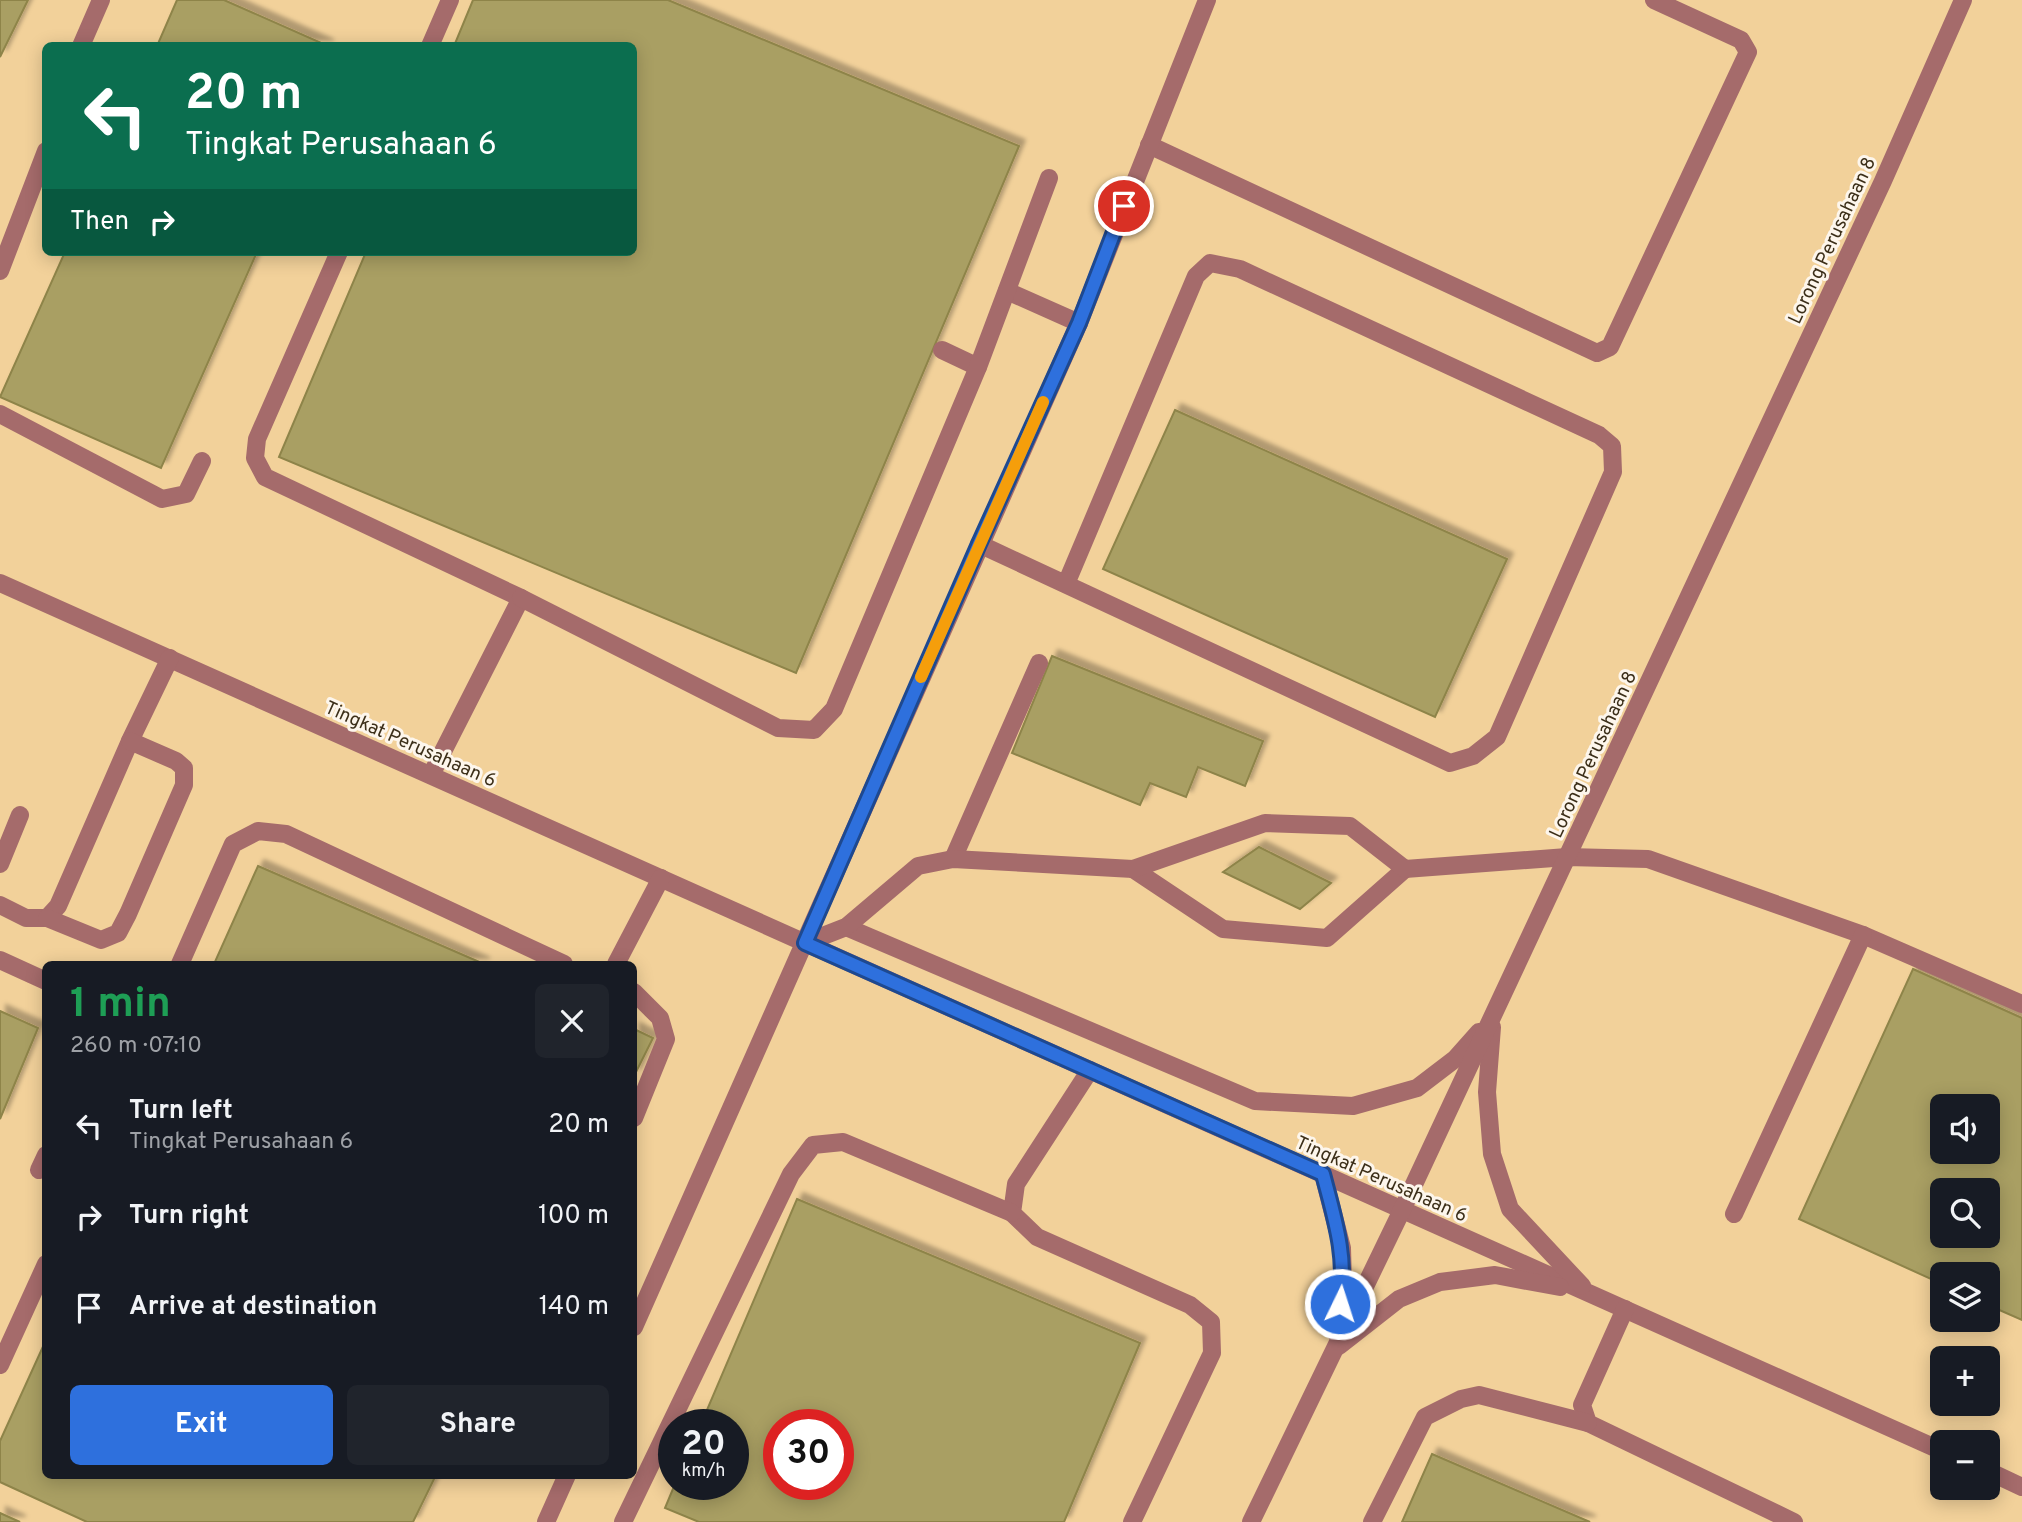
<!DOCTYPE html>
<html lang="en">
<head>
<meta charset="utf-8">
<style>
	body { margin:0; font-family:Overpass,sans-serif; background:#20242c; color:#f1f3f6; height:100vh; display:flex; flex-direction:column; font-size:26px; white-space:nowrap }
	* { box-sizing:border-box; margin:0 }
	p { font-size:23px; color:#9ea1a6 }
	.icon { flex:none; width:38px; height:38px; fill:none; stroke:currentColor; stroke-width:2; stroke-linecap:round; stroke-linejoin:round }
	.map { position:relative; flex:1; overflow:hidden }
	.sheet { position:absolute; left:42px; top:961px; width:595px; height:518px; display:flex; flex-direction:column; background:#171b24; border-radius:10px; box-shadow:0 4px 18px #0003 }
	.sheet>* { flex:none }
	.hud { position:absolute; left:42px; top:42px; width:595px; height:214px; border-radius:10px; box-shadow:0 4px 18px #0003; background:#0b6e4f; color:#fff; overflow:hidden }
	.fabs { position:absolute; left:1930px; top:1094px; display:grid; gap:14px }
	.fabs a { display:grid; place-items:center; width:70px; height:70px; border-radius:10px; background:#171b24; box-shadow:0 4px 18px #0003; font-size:35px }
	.speed { position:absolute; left:658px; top:1409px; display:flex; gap:14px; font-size:35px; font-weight:700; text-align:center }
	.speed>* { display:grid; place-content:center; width:91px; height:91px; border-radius:50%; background:#171b24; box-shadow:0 4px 18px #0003; line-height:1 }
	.speed small { font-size:18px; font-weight:400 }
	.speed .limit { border:10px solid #d22; background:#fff; color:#111 }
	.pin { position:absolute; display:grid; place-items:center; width:60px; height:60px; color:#fff; margin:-30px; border:4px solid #fff; border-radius:50%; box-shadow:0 2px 7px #0007 }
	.me { position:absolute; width:77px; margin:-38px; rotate:4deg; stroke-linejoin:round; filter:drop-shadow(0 0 5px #0008) }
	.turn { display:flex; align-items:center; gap:24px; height:147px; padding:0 28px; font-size:32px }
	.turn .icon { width:91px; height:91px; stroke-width:2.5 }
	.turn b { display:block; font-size:49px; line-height:60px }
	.then { display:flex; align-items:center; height:66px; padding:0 28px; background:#0003; gap:14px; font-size:26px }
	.round { display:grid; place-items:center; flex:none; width:74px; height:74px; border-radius:10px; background:#20242c }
	.headline { display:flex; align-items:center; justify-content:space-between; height:119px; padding:0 28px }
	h1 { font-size:42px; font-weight:700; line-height:52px; color:#1e9e55 }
	.primary-button { display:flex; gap:14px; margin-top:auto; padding:14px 28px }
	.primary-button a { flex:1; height:80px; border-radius:10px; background:#2e70dd; color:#fff; font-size:28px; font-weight:700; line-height:80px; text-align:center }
	.primary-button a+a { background:#20242c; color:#f1f3f6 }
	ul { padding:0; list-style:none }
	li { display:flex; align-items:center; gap:21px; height:91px; padding:0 28px }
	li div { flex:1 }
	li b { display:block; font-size:26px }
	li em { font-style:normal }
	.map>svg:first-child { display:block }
	.building { fill:#a99f64; stroke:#8e8449; stroke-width:2; fill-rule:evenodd; filter:url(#shadow) }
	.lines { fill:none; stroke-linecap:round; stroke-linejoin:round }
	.minor { stroke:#a56b6b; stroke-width:18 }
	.route-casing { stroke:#1e4990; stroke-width:18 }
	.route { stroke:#2e70dd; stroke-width:12 }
	.slow { stroke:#f59e0b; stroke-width:12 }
	.labels { text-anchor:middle; stroke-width:6; stroke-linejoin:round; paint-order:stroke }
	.street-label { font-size:19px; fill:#3c2f19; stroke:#fdf6ec }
</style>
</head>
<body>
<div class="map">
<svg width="2022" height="1522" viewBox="0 0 2022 1522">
	<defs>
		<filter id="shadow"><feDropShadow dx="6" dy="-6" stdDeviation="2" flood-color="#0004"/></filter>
	</defs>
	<rect width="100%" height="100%" fill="#f2d19a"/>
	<g class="building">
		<path d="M0,0H28L0,57Z"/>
		<path d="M177,0H224L328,46H157Z"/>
		<path d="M473,0H668L1019,146L796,673L279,457L366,252H634V46H454Z"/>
		<path d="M65,252H257L161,468L0,397Z"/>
		<path d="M1175,410L1507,559L1435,717L1103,569Z"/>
		<path d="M1052,656L1263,741L1245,786L1198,767L1186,797L1150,783L1140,805L1012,753Z"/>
		<path d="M1259,847L1331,883L1300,909L1223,872Z"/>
		<path d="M258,866L484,964H214Z"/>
		<path d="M1913,969L2022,1018V1320L1988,1305V1274H1942V1284L1799,1219ZM1942,1106H1988V1152H1942ZM1942,1190H1988V1236H1942Z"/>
		<path d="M0,1011L38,1028L0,1119Z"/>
		<path d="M634,1029L653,1038L634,1076Z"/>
		<path d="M797,1199L1140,1343L1064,1522H699L665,1508L675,1484H733V1424H701ZM779,1424H838V1484H779Z"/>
		<path d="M46,1340V1475H436L413,1522H87L0,1482V1441Z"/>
		<path d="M1432,1454L1590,1522H1402Z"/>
		<path d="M0,1513L20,1522H0Z"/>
	</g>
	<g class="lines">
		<g class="minor">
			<path d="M81,46L101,0"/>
			<path d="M430,46L450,0"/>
			<path d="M1149,145L1597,353L1610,347L1748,52L1741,40L1654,0"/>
			<path d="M339,252L257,439L255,458L265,477L521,598L431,775"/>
			<path d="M0,271L46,151"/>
			<path d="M1007,291L1079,323"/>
			<path d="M942,350L978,367"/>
			<path d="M0,414L162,499L186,494L202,461"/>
			<path d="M979,544L1450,763L1473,756L1497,737L1613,472L1612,446L1599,435L1240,269L1210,263L1196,276L1066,584"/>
			<path d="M0,583L1942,1451"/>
			<path d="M521,598L778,728L814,730L834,709L978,367L1049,178"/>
			<path d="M953,859L1039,663"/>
			<path d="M0,864L20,815"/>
			<path d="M1133,869L1223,929L1327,938L1405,869"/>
			<path d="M0,905L26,918H47L58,906L130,741L170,658"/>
			<path d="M47,918L101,940L118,933L128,914L184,785V768L176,761L130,741"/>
			<path d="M846,927L1255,1101L1353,1106L1417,1088L1455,1059L1479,1032"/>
			<path d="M805,943L846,927L918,866L953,859L1133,869L1265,823L1350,826L1405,869L1567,857L1648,859L1863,935L2022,1004"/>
			<path d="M0,960L46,981"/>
			<path d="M180,964L233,844L258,831L286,834L564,964"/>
			<path d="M616,964L661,878"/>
			<path d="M634,992L660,1018L666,1039L634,1118"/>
			<path d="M1492,1027L1487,1092L1492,1154L1510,1209L1582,1286"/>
			<path d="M1090,1070L1016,1184L1012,1213L1037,1237L1190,1305L1211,1322L1212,1353L1132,1522"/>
			<path d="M39,1170L46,1155"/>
			<path d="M1323,1174L1342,1248L1343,1282L1336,1333"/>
			<path d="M1734,1214L1863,935"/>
			<path d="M1625,1309L1582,1405L1588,1423L1794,1522"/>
			<path d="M634,1327L1079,323L1207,0"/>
			<path d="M1339,1346L1399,1299L1440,1282L1495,1275L1560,1287"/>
			<path d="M0,1365L46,1264"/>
			<path d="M1988,1471L2022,1487"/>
			<path d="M546,1522L567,1475"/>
			<path d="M623,1522L791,1174L813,1145L843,1142L1012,1213"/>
			<path d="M1251,1522L1402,1210L1567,857L1883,181L1963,0"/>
			<path d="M1372,1522L1425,1417L1461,1399L1479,1395L1588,1423"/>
		</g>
	</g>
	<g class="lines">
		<g class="route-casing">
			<path id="route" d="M1124,206L1079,323L979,544L805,943L1323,1174C1335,1220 1347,1256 1340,1304"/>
		</g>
		<use href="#route" class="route"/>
		<path class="slow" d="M921,677L1043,402"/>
	</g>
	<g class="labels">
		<g class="street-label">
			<text transform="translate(1831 240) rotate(-65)" y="7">Lorong Perusahaan 8</text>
			<text transform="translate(411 743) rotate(24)" y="7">Tingkat Perusahaan 6</text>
			<text transform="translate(1592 754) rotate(-65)" y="7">Lorong Perusahaan 8</text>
			<text transform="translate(1382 1178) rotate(24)" y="7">Tingkat Perusahaan 6</text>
		</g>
	</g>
</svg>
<div class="fabs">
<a><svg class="icon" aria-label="sound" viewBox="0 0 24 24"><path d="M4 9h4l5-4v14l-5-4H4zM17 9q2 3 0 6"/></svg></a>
<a><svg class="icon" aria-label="search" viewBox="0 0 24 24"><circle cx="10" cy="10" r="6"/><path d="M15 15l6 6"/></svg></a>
<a><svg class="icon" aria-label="layers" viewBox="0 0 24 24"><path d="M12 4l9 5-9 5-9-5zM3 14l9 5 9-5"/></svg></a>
<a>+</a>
<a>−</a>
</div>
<div class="speed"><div>20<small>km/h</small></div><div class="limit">30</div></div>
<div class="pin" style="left:1124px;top:206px;background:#d93025"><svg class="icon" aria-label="arrive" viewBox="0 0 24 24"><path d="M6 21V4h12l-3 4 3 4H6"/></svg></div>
<svg class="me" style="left:1340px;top:1304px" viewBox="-20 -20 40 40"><circle r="17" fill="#2e70dd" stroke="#fff" stroke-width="3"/><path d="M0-11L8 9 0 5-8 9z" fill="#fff"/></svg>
<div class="hud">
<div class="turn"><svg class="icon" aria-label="left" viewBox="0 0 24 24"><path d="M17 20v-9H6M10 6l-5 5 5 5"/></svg><div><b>20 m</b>Tingkat Perusahaan 6</div></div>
<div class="then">Then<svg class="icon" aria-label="right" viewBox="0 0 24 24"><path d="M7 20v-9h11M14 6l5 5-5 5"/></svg></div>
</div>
<section class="sheet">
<div class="headline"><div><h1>1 min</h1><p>260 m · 07:10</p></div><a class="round"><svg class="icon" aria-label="close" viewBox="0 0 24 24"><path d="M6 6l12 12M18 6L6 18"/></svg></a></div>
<ul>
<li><svg class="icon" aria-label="left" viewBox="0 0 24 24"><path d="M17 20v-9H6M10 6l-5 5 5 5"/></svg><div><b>Turn left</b><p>Tingkat Perusahaan 6</p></div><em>20 m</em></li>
<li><svg class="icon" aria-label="right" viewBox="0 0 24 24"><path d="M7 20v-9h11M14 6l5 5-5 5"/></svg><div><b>Turn right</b></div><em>100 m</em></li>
<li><svg class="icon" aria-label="arrive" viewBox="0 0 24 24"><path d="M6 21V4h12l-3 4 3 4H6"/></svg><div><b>Arrive at destination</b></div><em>140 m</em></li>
</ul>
<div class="primary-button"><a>Exit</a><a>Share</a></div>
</section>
</div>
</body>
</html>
